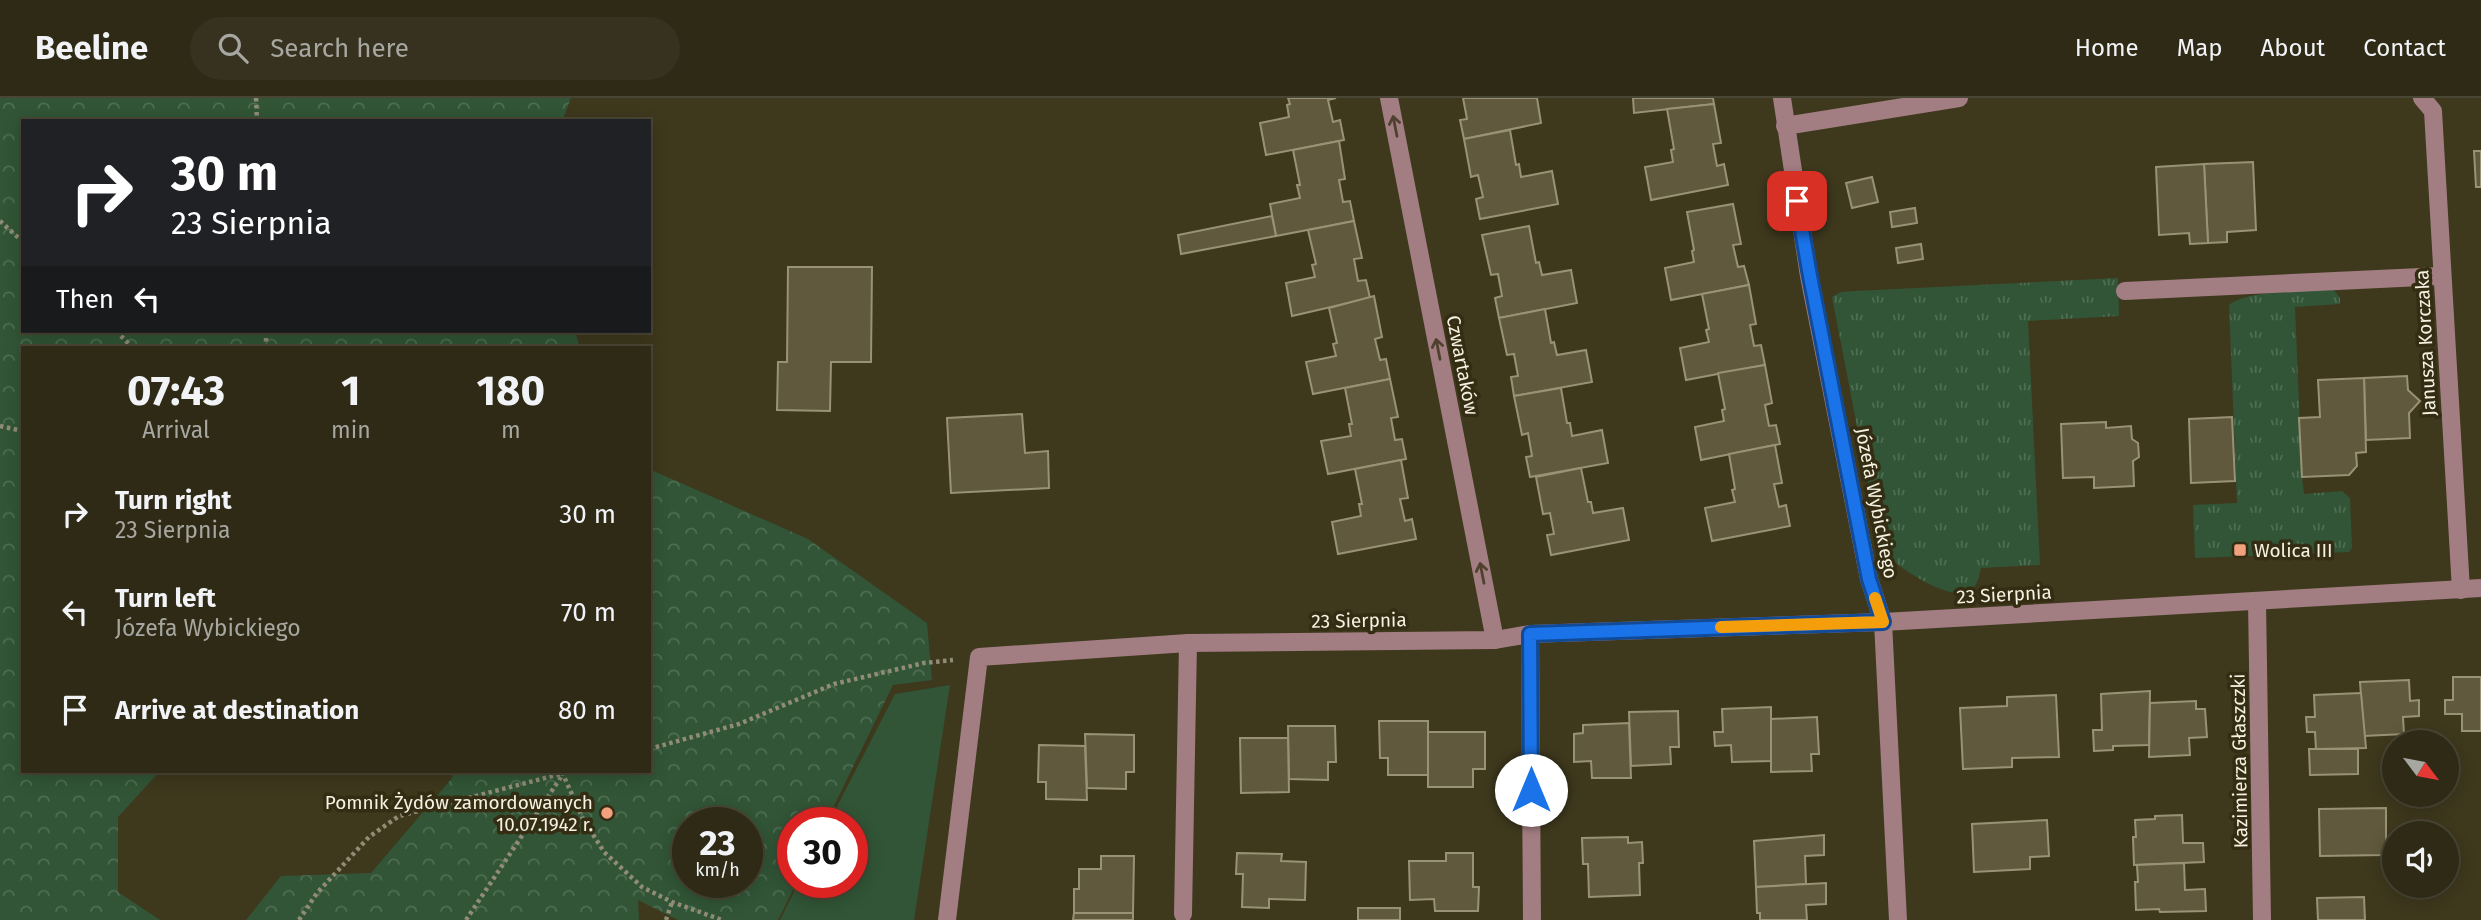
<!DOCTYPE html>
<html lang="en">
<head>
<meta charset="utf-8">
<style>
	body { margin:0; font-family:"Fira Sans",sans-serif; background:#36321f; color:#f1f3f6; height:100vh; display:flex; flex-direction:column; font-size:26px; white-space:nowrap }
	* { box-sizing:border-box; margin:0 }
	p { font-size:23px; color:#a7a7a1 }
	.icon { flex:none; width:38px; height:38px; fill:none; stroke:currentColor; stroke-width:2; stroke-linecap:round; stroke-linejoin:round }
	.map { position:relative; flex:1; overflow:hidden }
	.drawer { position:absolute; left:21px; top:248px; width:630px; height:427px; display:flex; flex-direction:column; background:#2e2a16; border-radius:0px; box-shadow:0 4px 18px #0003,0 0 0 2px #494635 }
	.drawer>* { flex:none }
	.banner { position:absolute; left:21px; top:21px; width:630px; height:214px; border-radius:0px; box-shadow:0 4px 18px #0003,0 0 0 2px #494635; background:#202124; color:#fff; overflow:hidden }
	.needle { width:46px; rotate:122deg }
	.buttons { position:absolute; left:2382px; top:632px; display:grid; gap:14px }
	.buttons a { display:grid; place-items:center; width:77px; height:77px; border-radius:50%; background:#2e2a16; box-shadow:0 4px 18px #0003,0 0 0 2px #494635; font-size:35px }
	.speed { position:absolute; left:672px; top:709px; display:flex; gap:14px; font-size:35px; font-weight:700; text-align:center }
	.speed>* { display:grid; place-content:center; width:91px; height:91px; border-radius:50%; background:#2e2a16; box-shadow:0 4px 18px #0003,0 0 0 2px #494635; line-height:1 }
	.speed small { font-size:18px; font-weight:400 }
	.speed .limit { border:10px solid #d22; background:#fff; color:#111 }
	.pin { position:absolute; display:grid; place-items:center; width:60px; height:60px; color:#fff; margin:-30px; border-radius:14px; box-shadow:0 4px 10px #0006 }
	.me { position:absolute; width:77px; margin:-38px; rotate:0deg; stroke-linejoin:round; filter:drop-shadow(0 0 5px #0008) }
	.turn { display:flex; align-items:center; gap:24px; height:147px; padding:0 35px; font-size:32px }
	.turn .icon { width:91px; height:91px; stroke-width:2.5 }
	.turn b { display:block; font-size:49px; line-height:60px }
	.then { display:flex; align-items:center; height:66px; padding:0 35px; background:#0003; gap:14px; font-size:26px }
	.eta { display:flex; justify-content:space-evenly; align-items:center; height:119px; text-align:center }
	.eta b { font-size:42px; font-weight:700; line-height:49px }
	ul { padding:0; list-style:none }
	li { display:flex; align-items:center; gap:21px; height:98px; padding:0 35px }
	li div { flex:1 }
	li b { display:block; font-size:26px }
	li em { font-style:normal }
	header { display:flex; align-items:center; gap:42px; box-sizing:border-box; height:98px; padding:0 35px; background:#2e2a16; border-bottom:2px solid #494635 }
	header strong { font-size:33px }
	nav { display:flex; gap:38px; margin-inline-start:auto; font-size:24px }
	.search { width:490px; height:63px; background:#36321f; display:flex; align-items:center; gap:18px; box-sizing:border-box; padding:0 24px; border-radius:38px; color:#a7a7a1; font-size:26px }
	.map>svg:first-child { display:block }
	.grass { fill:url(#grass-tufts) }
	.forest { fill:url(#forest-crowns); fill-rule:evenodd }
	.park { fill:#315536 }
	.building { fill:#60593d; stroke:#9a9274; stroke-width:2 }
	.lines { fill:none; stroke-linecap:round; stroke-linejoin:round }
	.path { stroke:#918c76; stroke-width:4.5; stroke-dasharray:3.5 3.5; stroke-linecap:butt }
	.minor { stroke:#a27d82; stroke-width:18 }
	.oneway { stroke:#50412f }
	.route-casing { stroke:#114b97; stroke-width:18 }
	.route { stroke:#1a73e8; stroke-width:12 }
	.slow { stroke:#f59e0b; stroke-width:12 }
	.poi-dot { fill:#f2a17e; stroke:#342d13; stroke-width:2.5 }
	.labels { text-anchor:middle; stroke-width:7; stroke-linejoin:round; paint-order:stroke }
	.street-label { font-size:19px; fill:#f6f2e2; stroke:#342d13 }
	.poi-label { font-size:19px; fill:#f6f2e2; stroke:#342d13; text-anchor:start }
</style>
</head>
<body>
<header>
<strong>Beeline</strong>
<div class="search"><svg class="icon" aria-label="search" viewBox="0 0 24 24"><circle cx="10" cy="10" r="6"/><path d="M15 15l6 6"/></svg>Search here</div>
<nav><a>Home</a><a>Map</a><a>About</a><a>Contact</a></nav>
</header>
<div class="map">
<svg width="2481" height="822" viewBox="0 0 2481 822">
	<defs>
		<pattern id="grass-tufts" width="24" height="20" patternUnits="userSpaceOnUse" patternTransform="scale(1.75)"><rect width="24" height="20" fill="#315536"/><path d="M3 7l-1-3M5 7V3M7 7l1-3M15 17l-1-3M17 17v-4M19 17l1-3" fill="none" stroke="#4f6e53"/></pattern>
		<pattern id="forest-crowns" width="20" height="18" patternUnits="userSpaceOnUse" patternTransform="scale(1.75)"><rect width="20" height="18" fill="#315536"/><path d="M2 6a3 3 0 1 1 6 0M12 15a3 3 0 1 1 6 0" fill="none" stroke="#4f6e53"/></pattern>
	</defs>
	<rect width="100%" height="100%" fill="#3e381d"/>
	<g class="grass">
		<path d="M2118,180L2119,218L2028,223L2040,467L1981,470C1979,479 1977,490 1968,494C1951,502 1909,476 1896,465C1890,458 1884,450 1879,442L1832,199L1841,194L1855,193Z"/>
		<path d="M2333,191L2340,200V206L2295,209L2302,379L2304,396L2342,393L2350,400L2352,450L2349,454L2195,460L2193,407L2237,405L2229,207C2246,192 2309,192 2333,191Z"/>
	</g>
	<g class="forest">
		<path d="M0,0H571L562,23H23V233H575L580,250H23V674H159L118,719V794L160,822H0Z"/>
		<path d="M649,371L808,441L927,525L932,582L893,587L826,724H793V784H797L778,822H678L638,802L639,822H246L281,778L371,775L453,679L451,674H649ZM688,724H747V784H688Z"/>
	</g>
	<path class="park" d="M950,587L914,822H780L799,784H852V724H829L895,596Z"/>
	<g class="building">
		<path d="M1288,0H1336L1328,2L1333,24L1340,22L1344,42L1266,57L1260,25L1289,19L1287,7L1290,6Z"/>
		<path d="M1463,0H1537L1541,25L1464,41L1460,22L1467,21Z"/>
		<path d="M1633,0H1713L1714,6L1634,15Z"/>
		<path d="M1714,6L1721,45L1713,46L1717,68L1724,66L1728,87L1651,102L1645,69L1673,64L1671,52L1674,51L1667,11Z"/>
		<path d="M1510,32L1516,67L1519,66L1521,79L1552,73L1558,106L1480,121L1476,101L1483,99L1478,77L1471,79L1464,41Z"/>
		<path d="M1339,43L1345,81L1339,82L1343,104L1350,103L1354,123L1276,138L1270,106L1300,100L1297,87H1300L1293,52Z"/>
		<path d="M2474,53H2481V89H2476Z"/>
		<path d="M2253,64L2256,132L2227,134V144L2208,145L2204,66Z"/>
		<path d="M2204,66L2208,145L2190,146L2189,135L2159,137L2156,69Z"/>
		<path d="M1872,79L1878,104L1852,110L1846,85Z"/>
		<path d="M1733,106L1741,146L1733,147L1738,169L1744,168L1749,187L1671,202L1665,170L1694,164L1692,153L1694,152L1687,114Z"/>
		<path d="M1915,110L1917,125L1892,129L1890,114Z"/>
		<path d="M1272,118L1276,138L1181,156L1178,137Z"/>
		<path d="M1354,123L1362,160L1354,161L1358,183L1366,182L1370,200L1292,218L1286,185L1315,179L1312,167L1316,166L1308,132Z"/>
		<path d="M1529,128L1536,165L1539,164L1542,177L1571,172L1577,205L1499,220L1495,200L1502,198L1498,176L1491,177L1482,137Z"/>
		<path d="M1921,146L1923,161L1898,165L1896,150Z"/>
		<path d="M788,169H872L871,264H831L830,313L777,312L778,264H787Z"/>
		<path d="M1749,187L1756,226L1750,227L1754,248L1761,247L1765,267L1686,282L1680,250L1709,244L1706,232L1709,231L1702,196Z"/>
		<path d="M1374,198L1382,239L1375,241L1380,262L1386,261L1390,281L1313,296L1306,264L1336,258L1333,246L1337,245L1329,210Z"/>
		<path d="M1545,211L1551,245L1554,244L1557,257L1586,252L1592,284L1514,298L1511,279L1518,278L1514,256L1507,257L1499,220Z"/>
		<path d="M1765,267L1772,305L1765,307L1769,328L1776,327L1780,346L1701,362L1695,329L1724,323L1722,312L1725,311L1718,275Z"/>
		<path d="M2407,278L2408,292L2420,303L2409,315L2410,340L2366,342L2364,280Z"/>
		<path d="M2364,280L2366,354L2356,355L2357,368L2349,377L2302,379L2299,320L2320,319L2318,282Z"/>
		<path d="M1390,281L1398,319L1391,320L1395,342L1402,341L1406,361L1328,376L1321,343L1351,338L1349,326H1352L1345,290Z"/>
		<path d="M1561,290L1567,325H1570L1572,338L1602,332L1608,365L1530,379L1526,359L1532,358L1528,335L1522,337L1514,298Z"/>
		<path d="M1022,316L1025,355L1048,353L1049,390L951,395L947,320Z"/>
		<path d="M2232,319L2235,383L2191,385L2189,321Z"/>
		<path d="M2106,324V330L2131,328L2132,341L2138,345L2139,359L2133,363L2134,388L2094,390V379L2063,380L2061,326Z"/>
		<path d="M1775,347L1782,385L1774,386L1779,409L1786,407L1790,428L1712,443L1705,410L1735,404L1732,392L1735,391L1729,356Z"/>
		<path d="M1401,362L1408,400L1400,401L1405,423L1412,421L1416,441L1338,456L1332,424L1361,418L1359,406H1362L1355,371Z"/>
		<path d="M1581,370L1588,404H1591L1593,415L1623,410L1629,442L1551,457L1547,437L1554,436L1550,415L1543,416L1536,379Z"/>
		<path d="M2453,579H2481V633H2462V616H2445V602H2453Z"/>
		<path d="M2409,582L2410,603L2419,602V618L2403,619L2404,636L2364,638L2360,584Z"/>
		<path d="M2150,593L2149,647L2113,648V652L2094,653L2093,632H2102L2101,596Z"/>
		<path d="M2361,595L2366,650L2316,651L2315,634H2307L2306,619H2315L2314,597Z"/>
		<path d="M2056,597L2059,659L2012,660V669L1963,671L1960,610L2007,608V599Z"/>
		<path d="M2196,603V611H2205L2207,639L2189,640L2190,657L2149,659L2150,605Z"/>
		<path d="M1771,609V663L1732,664L1731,647L1715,648L1714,634H1723L1722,611Z"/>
		<path d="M1678,613L1679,649H1670L1671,666L1631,668L1629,614Z"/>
		<path d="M1817,619L1819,656H1811L1812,673L1771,674V621Z"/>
		<path d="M1379,623H1428V677H1388V660H1380Z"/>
		<path d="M1629,625L1631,680H1592L1591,663L1574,664V636L1583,635V627Z"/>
		<path d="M1288,628H1335L1336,664H1328V682L1289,681Z"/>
		<path d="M1428,634H1485V671H1473V689H1428Z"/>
		<path d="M1085,636L1134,637V674H1126V691L1087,690Z"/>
		<path d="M1240,640H1288L1289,694L1241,695Z"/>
		<path d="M1039,647L1085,648L1087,702L1046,701V684H1038Z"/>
		<path d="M2309,651H2358V676L2310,677Z"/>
		<path d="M2386,710V757L2320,758L2319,711Z"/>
		<path d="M2182,717L2183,745H2203L2204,764L2134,767L2133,739H2136L2135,722L2155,721V718Z"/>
		<path d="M2047,722L2049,758L2030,759V771L1974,774L1972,726Z"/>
		<path d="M1824,737V757L1805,758L1806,786L1756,789L1754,743Z"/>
		<path d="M1628,739V745L1642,744L1643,765H1639L1640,797L1589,799L1588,766H1583L1582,740Z"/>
		<path d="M1237,755L1282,756L1281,763L1306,764L1305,802L1269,801V810L1242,809L1243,776H1236Z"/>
		<path d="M1446,755H1473V789H1479L1478,813H1435L1434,801L1410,802L1409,763H1446Z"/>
		<path d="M1101,758H1134L1133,815H1074V791H1079V771H1101Z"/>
		<path d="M2184,765L2185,792L2205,791L2206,813L2160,814L2159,811L2136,812L2135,784H2138L2137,767Z"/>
		<path d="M1826,785V806L1806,807L1807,822H1760V815H1757L1756,789Z"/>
		<path d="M2364,799L2365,822H2318L2317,800Z"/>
		<rect x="1358" y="810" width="42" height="12"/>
		<path d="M1074,815H1133V822H1073Z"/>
	</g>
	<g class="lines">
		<g class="path">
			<path d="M256,0L257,23"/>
			<path d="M0,123L23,144"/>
			<path d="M116,233L133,250"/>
			<path d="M266,233V250"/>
			<path d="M0,328L23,333"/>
			<path d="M649,651L739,626L834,586L924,565L953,562"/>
			<path d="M562,674L582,719L604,754L642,789L672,804L722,822"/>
			<path d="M299,822L317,795L369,739L399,718L568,674"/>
			<path d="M466,822L563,676"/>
			<path d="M666,822L672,804"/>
		</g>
		<g class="minor">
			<path d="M1389,0L1495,542"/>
			<path d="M1782,0L1809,178L1869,481L1883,524L1898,822"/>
			<path d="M2422,0L2433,13L2461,492"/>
			<path d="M1785,28L1959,0"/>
			<path d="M2125,193L2442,178"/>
			<path d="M2257,503L2262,822"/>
			<path d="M1530,536L1532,822"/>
			<path d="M1183,816L1188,545"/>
			<path d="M947,822L979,559L1188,545L1495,542L1530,536L1883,524L2481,490"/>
		</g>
	</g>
	<defs><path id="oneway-shaft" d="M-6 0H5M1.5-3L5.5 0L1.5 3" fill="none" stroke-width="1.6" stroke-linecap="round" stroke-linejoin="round" transform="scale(1.75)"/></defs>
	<g class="oneway">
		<use href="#oneway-shaft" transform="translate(1395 28) rotate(-101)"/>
		<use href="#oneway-shaft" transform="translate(1438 251) rotate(-101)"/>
		<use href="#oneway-shaft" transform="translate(1482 475) rotate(-101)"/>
	</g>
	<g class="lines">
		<g class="route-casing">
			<path id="route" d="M1531,692L1530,536L1883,524L1869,481L1810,178L1797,103"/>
		</g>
		<use href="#route" class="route"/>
		<path class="slow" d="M1721,529L1883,524L1875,500"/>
	</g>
	<g class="poi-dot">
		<rect x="2233" y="445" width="14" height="14" rx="3.5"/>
		<circle cx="607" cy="715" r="7"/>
	</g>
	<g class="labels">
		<g class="street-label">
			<text transform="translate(2425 245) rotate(-93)" y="7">Janusza Korczaka</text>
			<text transform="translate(1463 267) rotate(79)" y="7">Czwartaków</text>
			<text transform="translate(1877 405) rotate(79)" y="7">Józefa Wybickiego</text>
			<text transform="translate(2004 496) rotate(-3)" y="7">23 Sierpnia</text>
			<text transform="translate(1359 522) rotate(-1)" y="7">23 Sierpnia</text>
			<text transform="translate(2239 663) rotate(-91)" y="7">Kazimierza Głaszczki</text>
		</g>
		<g class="poi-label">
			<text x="2254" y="459">Wolica III</text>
			<text x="593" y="711" text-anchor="end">Pomnik Żydów zamordowanych<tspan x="593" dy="22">10.07.1942 r.</tspan></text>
		</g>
	</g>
</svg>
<div class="buttons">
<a><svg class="needle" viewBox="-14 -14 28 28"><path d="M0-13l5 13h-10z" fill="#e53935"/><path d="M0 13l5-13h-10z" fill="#a7a7a1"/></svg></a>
<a><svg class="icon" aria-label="sound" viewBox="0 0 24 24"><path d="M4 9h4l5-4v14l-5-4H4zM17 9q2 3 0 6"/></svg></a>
</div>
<div class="speed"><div>23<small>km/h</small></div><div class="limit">30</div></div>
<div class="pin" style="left:1797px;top:103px;background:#d93025"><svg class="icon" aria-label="arrive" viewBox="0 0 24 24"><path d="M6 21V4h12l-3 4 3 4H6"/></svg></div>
<svg class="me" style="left:1531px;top:692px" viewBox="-20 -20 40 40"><circle r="19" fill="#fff"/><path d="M0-13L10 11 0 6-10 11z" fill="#1a73e8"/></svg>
<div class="banner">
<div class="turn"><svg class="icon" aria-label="right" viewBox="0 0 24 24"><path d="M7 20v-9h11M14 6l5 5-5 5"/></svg><div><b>30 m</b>23 Sierpnia</div></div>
<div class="then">Then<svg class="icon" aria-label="left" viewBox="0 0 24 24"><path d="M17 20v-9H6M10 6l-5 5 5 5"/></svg></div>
</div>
<section class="drawer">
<div class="eta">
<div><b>07:43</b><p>Arrival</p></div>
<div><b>1</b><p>min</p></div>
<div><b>180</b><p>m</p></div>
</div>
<ul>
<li><svg class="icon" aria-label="right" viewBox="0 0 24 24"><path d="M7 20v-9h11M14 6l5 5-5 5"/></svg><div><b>Turn right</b><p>23 Sierpnia</p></div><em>30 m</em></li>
<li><svg class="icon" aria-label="left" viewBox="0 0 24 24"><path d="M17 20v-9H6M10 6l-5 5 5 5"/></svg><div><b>Turn left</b><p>Józefa Wybickiego</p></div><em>70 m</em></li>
<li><svg class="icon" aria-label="arrive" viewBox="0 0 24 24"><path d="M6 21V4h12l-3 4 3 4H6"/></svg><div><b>Arrive at destination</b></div><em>80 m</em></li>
</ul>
</section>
</div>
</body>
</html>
